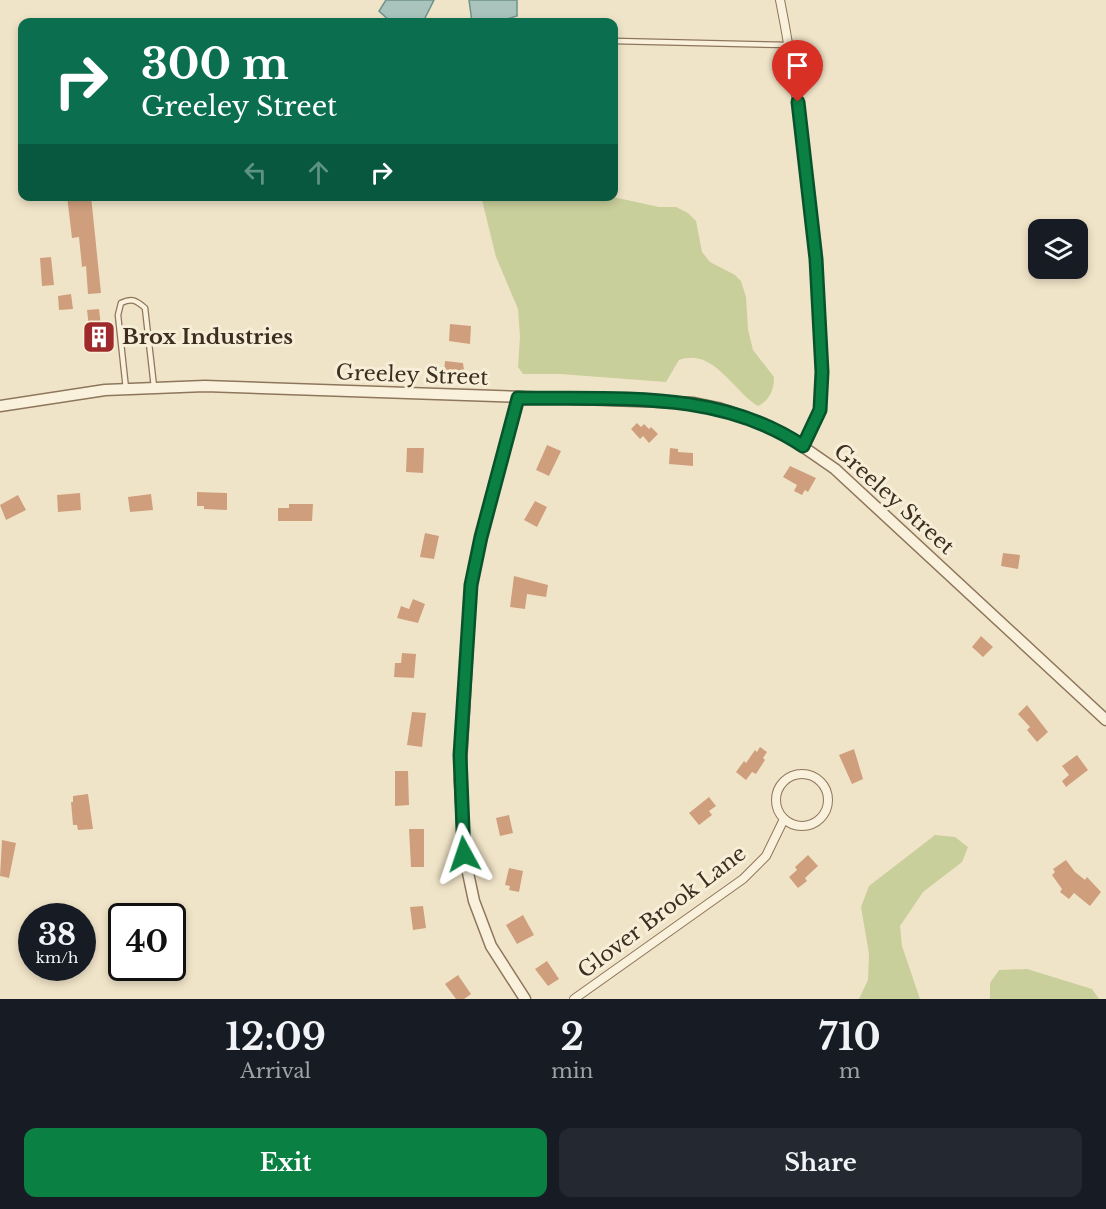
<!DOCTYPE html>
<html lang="en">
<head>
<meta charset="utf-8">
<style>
	body { margin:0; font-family:"Libre Baskerville",serif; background:#242831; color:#f1f3f6; height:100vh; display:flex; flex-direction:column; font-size:22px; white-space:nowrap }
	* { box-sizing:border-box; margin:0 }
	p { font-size:20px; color:#9ea1a6 }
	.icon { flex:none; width:33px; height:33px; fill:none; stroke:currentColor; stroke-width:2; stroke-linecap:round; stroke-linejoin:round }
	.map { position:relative; height:999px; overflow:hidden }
	.drawer { display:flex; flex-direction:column; background:#171b24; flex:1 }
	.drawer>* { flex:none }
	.hud { position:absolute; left:18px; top:18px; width:600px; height:183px; border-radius:12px; box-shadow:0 3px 9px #0003; background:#0b6e4f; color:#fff; overflow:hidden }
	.controls { position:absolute; left:1028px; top:219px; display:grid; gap:12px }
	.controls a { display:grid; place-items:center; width:60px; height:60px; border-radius:12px; background:#171b24; box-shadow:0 3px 9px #0003; font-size:30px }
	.speed { position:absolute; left:18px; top:903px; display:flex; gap:12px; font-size:30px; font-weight:700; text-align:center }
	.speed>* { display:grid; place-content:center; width:78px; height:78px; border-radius:50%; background:#171b24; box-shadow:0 3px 9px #0003; line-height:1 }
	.speed small { font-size:15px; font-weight:400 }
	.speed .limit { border:3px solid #111; border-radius:9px; background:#fff; color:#111 }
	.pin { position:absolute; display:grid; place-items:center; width:51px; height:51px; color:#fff; margin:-62px -26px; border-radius:50% 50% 50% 0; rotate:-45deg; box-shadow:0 0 6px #0007 }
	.pin .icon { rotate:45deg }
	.me { position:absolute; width:66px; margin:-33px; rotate:355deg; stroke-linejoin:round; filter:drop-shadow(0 0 4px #0008) }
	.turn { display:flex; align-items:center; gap:21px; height:126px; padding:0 24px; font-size:27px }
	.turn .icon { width:78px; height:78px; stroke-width:2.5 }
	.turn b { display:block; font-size:42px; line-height:51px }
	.lanes { display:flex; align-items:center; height:57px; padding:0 24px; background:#0003; justify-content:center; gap:30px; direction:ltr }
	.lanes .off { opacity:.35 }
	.eta { display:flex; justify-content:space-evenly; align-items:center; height:102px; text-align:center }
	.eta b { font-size:36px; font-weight:700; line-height:42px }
	.action { display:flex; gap:12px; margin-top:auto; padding:12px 24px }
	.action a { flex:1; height:69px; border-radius:12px; background:#0b8043; color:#fff; font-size:24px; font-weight:700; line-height:69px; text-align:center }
	.action a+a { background:#242831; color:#f1f3f6 }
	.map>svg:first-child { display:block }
	.green { fill:#c9cf9b }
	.water { fill:#a9c4bc; stroke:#6f938a; stroke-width:1.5 }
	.building { fill:#cf9f7d }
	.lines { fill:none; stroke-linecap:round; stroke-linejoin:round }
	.service-casing { stroke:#8d765c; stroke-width:7 }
	.minor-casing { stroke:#8d765c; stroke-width:10 }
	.tertiary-casing { stroke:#8d765c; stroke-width:13 }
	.service { stroke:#faf1dc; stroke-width:4.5 }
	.minor { stroke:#faf1dc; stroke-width:8 }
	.tertiary { stroke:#faf1dc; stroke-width:10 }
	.route-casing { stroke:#07532c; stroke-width:15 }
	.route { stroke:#0b8043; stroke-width:10 }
	.labels { text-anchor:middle; stroke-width:6; stroke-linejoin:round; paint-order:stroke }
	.poi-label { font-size:21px; font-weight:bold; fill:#3d2e20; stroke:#f7eed8; text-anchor:start }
	.street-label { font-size:21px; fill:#3d2e20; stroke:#f7eed8 }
</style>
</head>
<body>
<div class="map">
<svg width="1106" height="999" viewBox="0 0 1106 999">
	<rect width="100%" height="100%" fill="#f0e4c8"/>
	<g class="green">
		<path d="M481,196L613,197L659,207H676L688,213L696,221L702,252L710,262L735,275L741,281L746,297L748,329L753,350L774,377C774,390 770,400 758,406C733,391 713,347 679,360L666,382L560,374H523L518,367L520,337L518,309L496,257Z"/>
		<path d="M935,835L955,837L968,847L962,862L923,892L900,926L902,946L920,999H859L868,980L869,954L861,907L869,886Z"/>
		<path d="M1027,969L1092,989L1099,999H990V983L999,970Z"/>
	</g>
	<g class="water">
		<path d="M386,0H434L423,22H391L379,11Z"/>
		<path d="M469,0H517V16L497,22H472Z"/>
	</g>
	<g class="building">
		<path d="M67,196H91L101,293L88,294L86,266L82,267L79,237L72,238Z"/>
		<path d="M51,257L54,285L42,286L40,258Z"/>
		<path d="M71,294L73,309L59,310L58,296Z"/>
		<path d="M99,309L101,326L107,325L109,343L91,345L87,310Z"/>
		<path d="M450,324L471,326L470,344L449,341Z"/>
		<path d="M445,361L463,363L465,377L449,376V374L444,373Z"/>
		<path d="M637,423L641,427L644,424L649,429L651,427L658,434L649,443L643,436L640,439L631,429Z"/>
		<path d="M547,445L561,451L549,476L536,470Z"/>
		<path d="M407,448H424L423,473L406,472Z"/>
		<path d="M670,448L678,449V452L693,453V466L669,464Z"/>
		<path d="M790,466L816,478L808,492L805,490L802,495L794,491L797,485L783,477Z"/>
		<path d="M197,492L227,493V510L204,509V506H197Z"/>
		<path d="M80,493L81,510L58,512L57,495Z"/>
		<path d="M151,494L153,510L130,512L128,497Z"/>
		<path d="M18,495L26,510L6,520L0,505Z"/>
		<path d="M535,501L547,507L537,527L524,520Z"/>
		<path d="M289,504H313L312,521H278V508H289Z"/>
		<path d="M425,533L439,536L434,559L420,557Z"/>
		<path d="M1003,553L1020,555L1018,569L1001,566Z"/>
		<path d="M514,576L548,585L546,597L527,594L525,609L510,607Z"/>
		<path d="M413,599L425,604L418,623L397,618L401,606L409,609Z"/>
		<path d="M981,636L993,647L983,657L972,647Z"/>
		<path d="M402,653L416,654L414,678L394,677L395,663H401Z"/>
		<path d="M1027,705L1048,732L1037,742L1027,730L1030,727L1018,714Z"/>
		<path d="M412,712L426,713L422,747L407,745Z"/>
		<path d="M760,747L767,752L763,758L765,760L756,774L752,772L746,780L736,772L744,761L746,763L755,750L757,752Z"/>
		<path d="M854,749L863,779L852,784L839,755Z"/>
		<path d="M1077,755L1088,770L1066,787L1062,781L1069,775L1062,766Z"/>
		<path d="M395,771H408L409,805L395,806Z"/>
		<path d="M88,794L93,829L78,830L77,825H73L71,802H73V796Z"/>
		<path d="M709,797L716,806L709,811L712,815L699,825L689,813Z"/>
		<path d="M509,815L513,833L500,836L496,818Z"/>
		<path d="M409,829H424V867H411Z"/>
		<path d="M2,840L16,843L9,878L0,876Z"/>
		<path d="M808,855L818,866L805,878L807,881L798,888L789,877L797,870L795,867Z"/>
		<path d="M1066,860L1075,872L1085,880L1087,877L1101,892L1090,906L1074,893L1069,899L1060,892L1062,889L1052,875L1055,872L1053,869Z"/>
		<path d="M509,868L523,871L519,892L509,890L510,886L505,885Z"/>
		<path d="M423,906L426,928L413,930L410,907Z"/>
		<path d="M523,915L534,935L517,944L506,925Z"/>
		<path d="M547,961L559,979L548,986L535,969Z"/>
		<path d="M458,975L471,994L464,999H456L445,984Z"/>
	</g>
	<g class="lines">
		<g class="service-casing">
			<g id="service">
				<path d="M614,41L789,45"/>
				<path d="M126,389L118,315L121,303C132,298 136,300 145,308L154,387"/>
			</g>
		</g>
		<g class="minor-casing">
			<g id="minor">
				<path d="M780,0C795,74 803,148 811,222C818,284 827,348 820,410L817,421L803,446"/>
				<circle cx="802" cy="800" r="26"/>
				<path d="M574,999L743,879L766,856L784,819"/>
			</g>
		</g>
		<g class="tertiary-casing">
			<g id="tertiary">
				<path d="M518,398L481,537L471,585L460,780L464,854L474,901L491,946L525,999"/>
				<path d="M0,406L105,390L205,386L694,403L718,408L764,424L786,435L835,469L1106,720"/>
			</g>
		</g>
		<use href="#service" class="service"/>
		<use href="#minor" class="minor"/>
		<use href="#tertiary" class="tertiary"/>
	</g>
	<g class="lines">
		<g class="route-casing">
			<path id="route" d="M464,854L460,755L471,585L481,537L518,398C617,400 718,389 803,446L820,410L822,372L816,259L798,102"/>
		</g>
		<use href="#route" class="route"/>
	</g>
	<defs>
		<g id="building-square" transform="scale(1.725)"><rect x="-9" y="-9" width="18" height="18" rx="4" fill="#9e2a2b" stroke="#f7eed8"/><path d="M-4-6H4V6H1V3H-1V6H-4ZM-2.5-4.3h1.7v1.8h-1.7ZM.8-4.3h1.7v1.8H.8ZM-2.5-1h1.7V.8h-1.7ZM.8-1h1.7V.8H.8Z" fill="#fff"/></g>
	</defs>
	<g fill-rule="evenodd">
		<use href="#building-square" x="99" y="337"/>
	</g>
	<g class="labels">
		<g class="poi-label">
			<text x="122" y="344">Brox Industries</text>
		</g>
		<g class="street-label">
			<text transform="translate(412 375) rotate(2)" y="7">Greeley Street</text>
			<text transform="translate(894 499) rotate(42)" y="7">Greeley Street</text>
			<text transform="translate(662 912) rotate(-37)" y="7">Glover Brook Lane</text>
		</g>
	</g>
</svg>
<div class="controls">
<a><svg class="icon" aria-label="layers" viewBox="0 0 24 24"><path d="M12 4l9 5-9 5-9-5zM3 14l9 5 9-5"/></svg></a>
</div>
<div class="speed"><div>38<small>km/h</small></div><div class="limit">40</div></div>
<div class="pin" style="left:798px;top:102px;background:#d93025"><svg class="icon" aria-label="arrive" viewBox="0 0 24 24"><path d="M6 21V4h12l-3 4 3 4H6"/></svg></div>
<svg class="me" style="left:464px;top:854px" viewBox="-20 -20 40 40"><path d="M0-17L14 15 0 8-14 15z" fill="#0b8043" stroke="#fff" stroke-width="4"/></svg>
<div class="hud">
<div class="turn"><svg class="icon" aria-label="right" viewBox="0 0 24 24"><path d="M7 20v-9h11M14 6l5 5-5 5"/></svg><div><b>300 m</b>Greeley Street</div></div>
<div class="lanes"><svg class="icon off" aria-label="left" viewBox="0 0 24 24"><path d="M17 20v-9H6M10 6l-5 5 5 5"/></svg><svg class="icon off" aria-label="ahead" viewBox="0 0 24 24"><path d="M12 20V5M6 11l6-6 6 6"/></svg><svg class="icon" aria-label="right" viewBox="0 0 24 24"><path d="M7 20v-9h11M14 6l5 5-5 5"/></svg></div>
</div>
</div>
<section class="drawer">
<div class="eta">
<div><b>12:09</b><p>Arrival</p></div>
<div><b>2</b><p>min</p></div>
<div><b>710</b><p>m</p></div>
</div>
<div class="action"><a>Exit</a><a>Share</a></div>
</section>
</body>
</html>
